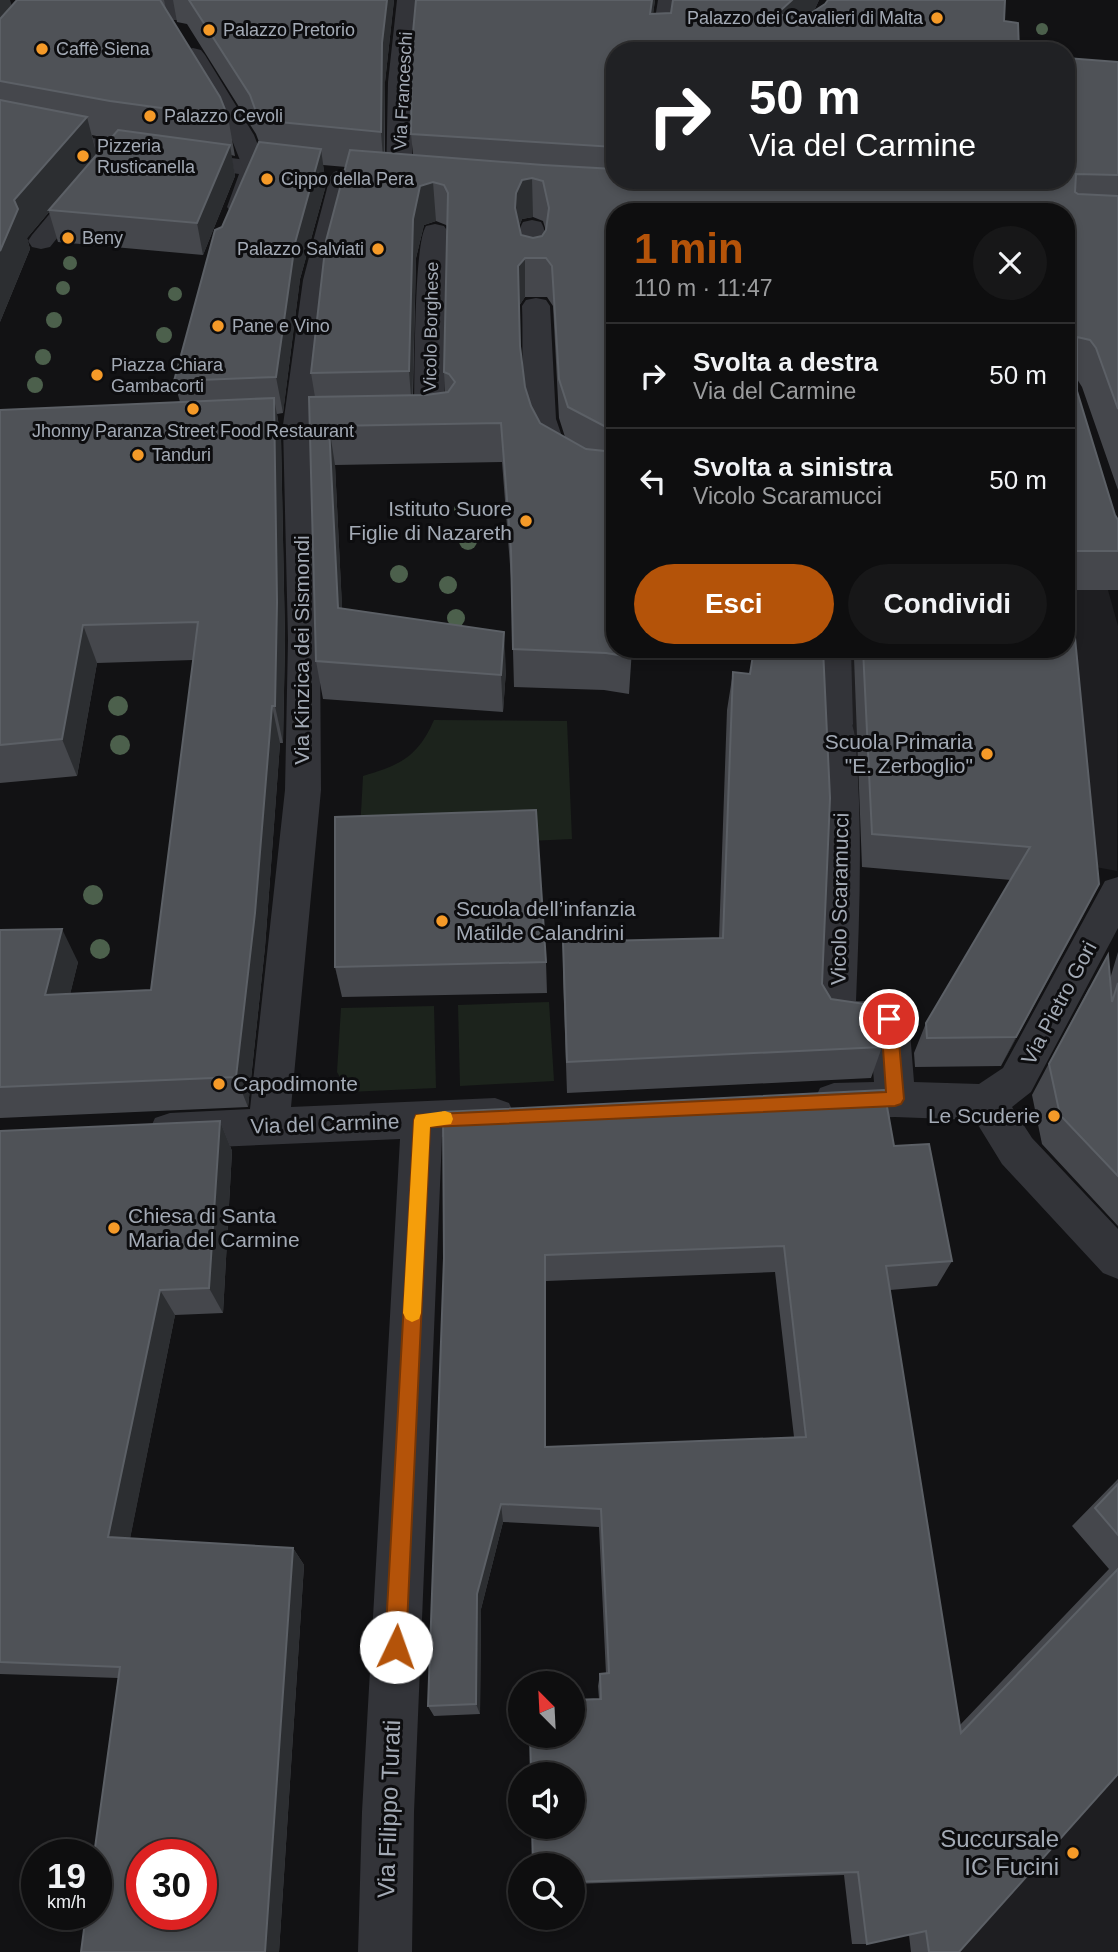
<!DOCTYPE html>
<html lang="it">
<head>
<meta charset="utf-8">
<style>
	body { margin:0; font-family:Arial,sans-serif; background:#171718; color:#f1f3f6; height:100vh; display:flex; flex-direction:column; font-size:26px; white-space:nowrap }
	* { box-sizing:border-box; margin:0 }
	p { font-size:23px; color:#9b9c9e }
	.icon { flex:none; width:38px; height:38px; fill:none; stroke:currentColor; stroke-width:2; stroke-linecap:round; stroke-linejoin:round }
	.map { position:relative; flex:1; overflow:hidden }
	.panel { position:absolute; left:606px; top:203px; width:469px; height:455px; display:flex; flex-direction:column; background:#0e0e0f; border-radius:28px; box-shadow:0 4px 10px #0003,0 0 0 2px #2e2e2f }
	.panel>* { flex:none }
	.top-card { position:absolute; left:606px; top:42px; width:469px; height:147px; border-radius:28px; box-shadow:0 4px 10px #0003,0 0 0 2px #2e2e2f; background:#202124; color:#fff; overflow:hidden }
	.needle { width:46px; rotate:336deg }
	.fabs { position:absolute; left:508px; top:1671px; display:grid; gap:14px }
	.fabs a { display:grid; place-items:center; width:77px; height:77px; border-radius:50%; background:#0e0e0f; box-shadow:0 4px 10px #0003,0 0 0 2px #2e2e2f; font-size:35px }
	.speed { position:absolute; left:21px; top:1839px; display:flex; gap:14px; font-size:35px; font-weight:700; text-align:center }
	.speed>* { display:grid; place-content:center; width:91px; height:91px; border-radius:50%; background:#0e0e0f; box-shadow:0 4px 10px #0003,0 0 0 2px #2e2e2f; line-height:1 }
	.speed small { font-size:18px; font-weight:400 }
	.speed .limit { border:10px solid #d22; background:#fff; color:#111 }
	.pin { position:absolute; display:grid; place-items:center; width:60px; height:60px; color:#fff; margin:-30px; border:4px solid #fff; border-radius:50%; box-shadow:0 2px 7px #0007 }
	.me { position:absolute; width:77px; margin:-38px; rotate:3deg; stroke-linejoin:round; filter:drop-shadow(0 0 5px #0008) }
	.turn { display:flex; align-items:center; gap:24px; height:147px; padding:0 28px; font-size:32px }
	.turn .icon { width:91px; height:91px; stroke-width:2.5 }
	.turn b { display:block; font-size:49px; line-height:60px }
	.round { display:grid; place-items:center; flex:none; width:74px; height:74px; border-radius:37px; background:#171718 }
	.summary { display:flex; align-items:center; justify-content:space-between; height:119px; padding:0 28px }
	h1 { font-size:42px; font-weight:700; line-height:52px; color:#b45309 }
	.button { display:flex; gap:14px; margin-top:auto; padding:14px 28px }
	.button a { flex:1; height:80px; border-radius:42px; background:#b45309; color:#fff; font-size:28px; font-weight:700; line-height:80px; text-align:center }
	.button a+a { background:#171718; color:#f1f3f6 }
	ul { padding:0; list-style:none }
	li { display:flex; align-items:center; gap:21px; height:105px; padding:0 28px; border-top:2px solid #2e2e2f }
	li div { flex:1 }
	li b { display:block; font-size:26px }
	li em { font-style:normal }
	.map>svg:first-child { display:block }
	.built { fill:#1e1e21 }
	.green { fill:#1c231c }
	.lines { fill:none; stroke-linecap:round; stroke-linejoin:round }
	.service { fill:#333439; fill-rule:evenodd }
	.pedestrian { fill:#333439; fill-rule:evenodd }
	.minor { fill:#333439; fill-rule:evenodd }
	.tree { fill:#4c604c }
	.wall { fill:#45474c; fill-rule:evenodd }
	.shaded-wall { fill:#2c2e31 }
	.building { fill:#4f5257; stroke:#5c6066; stroke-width:2; fill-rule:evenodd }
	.route { fill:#b45309; stroke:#753606; stroke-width:2 }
	.slow { fill:#f59e0b }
	.poi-dot { fill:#f59a28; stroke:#0d0d0f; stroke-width:2.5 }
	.labels { text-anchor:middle; stroke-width:6; stroke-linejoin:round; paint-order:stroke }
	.far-poi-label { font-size:18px; fill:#a3aab5; stroke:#0d0d0f; text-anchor:start }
	.far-street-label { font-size:18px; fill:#a3aab5; stroke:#0d0d0f }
	.poi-label { font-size:21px; fill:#a3aab5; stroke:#0d0d0f; text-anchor:end }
	.street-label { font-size:21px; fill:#a3aab5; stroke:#0d0d0f }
	.near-street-label { font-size:24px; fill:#a3aab5; stroke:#0d0d0f }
	.near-poi-label { font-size:24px; fill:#a3aab5; stroke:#0d0d0f; text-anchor:end }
</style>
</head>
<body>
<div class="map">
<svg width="1118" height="1952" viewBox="0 0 1118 1952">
	<rect width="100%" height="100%" fill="#121214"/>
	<g class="built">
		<path d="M1066,590H1108L1118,626L1117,871L1031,855L862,777L851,731V649H1066Z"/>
		<path d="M1118,1754V1952H940Z"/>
	</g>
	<g class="green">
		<path d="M434,720L567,721L572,839L359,849L363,776C400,765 418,757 434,720Z"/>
		<path d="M549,1002L554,1081L460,1086L458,1005Z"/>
		<path d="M434,1006L436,1088L348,1092L337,1072L341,1008Z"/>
	</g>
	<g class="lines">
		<path class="service" d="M658,0H674L666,51H650Z"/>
		<g class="pedestrian">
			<path d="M0,120L119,143L254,161L263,163L266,168L253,207L249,212L240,215L231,212L227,207L239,174L119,157L0,134Z"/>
			<path d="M86,178L95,181L99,186L95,191L50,247L41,249L32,247L28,241L32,235L77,181Z"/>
			<path d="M836,711L848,715C858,733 856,758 858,779C862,853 859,927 856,1001H873L887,1006L893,1018L887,1030C866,1037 843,1036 822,1029L816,1017L824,834L819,724L824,715Z"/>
		</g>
		<g class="minor">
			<path d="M155,0H177L180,15L177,20H161Z"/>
			<path d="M397,0H419L412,82V182L408,187L399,190L390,187L386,182L388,82Z"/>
			<path d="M193,48L201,50L205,55L254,135L264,161L305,167L309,172L305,177L296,180L245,173L230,135L181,55L185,50Z"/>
			<path d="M343,169L352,172L356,177L329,280L313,425L320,640L321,790L291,1107L495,1098L509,1103L515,1116L509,1129L495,1134L442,1137L414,1812L412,1952H358L362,1812L400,1139L170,1149L155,1144L149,1131L155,1118L170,1113L250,1109L285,790L288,640L283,425L303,280L330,177L334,172Z"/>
			<path d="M532,220L541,222C548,233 549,262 542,273L533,275L524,273C517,262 516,233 523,222Z"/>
			<path d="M435,224L444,226L448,232L444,423L439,430L429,432L419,430L414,423C415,391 413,245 426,226Z"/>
			<path d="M536,298L546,300L550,306L556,419L566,448L604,469L614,470V490L587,486L542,460C517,420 524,352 522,306L526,300Z"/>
			<path d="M817,649H851L853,724L848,733L836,737L824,733L819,724Z"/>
			<path d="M1118,877V928L1031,1092L1012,1107L1032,1138L1118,1229V1279L1103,1273L1002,1164L975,1120L895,1117L834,1119L820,1114L814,1101L820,1088L834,1083L874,1082L869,1019L875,1007L889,1002L903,1007L909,1019L914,1082L979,1084L1003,1068L1105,881Z"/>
		</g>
	</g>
	<g class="tree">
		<circle cx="1042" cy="29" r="6"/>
		<circle cx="70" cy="263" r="7"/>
		<circle cx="63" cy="288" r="7"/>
		<circle cx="175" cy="294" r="7"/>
		<circle cx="54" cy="320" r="8"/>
		<circle cx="164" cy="335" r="8"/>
		<circle cx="43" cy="357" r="8"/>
		<circle cx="35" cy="385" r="8"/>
		<circle cx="151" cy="387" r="8"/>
		<circle cx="463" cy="510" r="9"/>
		<circle cx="468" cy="541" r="9"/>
		<circle cx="399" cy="574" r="9"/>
		<circle cx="448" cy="585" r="9"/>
		<circle cx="456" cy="618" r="9"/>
		<circle cx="118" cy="706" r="10"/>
		<circle cx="120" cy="745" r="10"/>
		<circle cx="93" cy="895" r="10"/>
		<circle cx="100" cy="949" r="10"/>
	</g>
	<g class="wall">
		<path d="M0,0L12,6L17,0H164L166,9L228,117L235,156L231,155L235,176L203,255L58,242L49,212L27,238L30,249L0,322ZM92,135L110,139L97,155Z"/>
		<path d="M173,0H394L385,82V152L413,155L411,134L416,0H655L653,14L671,13L673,0H819L814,11L1005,0L614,51V180H1066L1118,62V490L1082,387L1077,379V391L1115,515L1118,520V590H1066V212H614V649H632L629,694L604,690L514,687L511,578L502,462L335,465L342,608L506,670L503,712L323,699L316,661L315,397L311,373L346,167L323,165L326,185L300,279L283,413L277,414L281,438L285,640L283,743H280L265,947L248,1107L0,1118V930L78,962L70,994L151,990L193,660L97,663L77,776L0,783V410L180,402L174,381L222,227L259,142L256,134L187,24L177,22ZM533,217L543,221L546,231L542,236L533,238L521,235L519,227L522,219ZM436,221L446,225L447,226L444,372L445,392L426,395H413L416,258L424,225ZM525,297H547L553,306L559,418L565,437L540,423L531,406L525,387L520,348L519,306Z"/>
		<path d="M856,649H1066L1099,884L1001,1066L915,1067L914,1053L926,1023L1011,880L862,867L854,657Z"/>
		<path d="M733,672L822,984L831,999L882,1047L871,1078L567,1093L563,976V942L719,938L727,710Z"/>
		<path d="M1118,952V1226L1042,1144L1032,1095L1089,988L1110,979Z"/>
		<path d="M546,962L547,993L342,997L335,967Z"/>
		<path d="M220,1121L232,1151L223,1313L175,1315L130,1538L293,1548L304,1565L279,1952H81L118,1678L0,1674V1131Z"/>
		<path d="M894,1146L952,1261L937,1286L890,1290L960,1725L1109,1569L1072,1526L1118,1479V1774L959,1952H911L909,1935L867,1944H852L844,1875L572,1884V1866L599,1699L598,1686L600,1674H606L599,1527L503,1522L481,1609L480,1714L434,1716L428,1706L444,1258ZM775,1272L794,1437L545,1447L546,1281Z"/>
	</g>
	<g class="shaded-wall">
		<path d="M0,0H10L15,16L0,35Z"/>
		<path d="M387,0H394L385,82L384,171L381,132L382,43Z"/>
		<path d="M652,0H655L648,51L650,14Z"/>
		<path d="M792,0H819L811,18L775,49L780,11Z"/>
		<path d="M87,117L97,156L49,210V212L27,238L30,249L0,322V251L14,200Z"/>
		<path d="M230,145L235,176L203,255L197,223Z"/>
		<path d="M321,149L326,185L300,279L283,413L276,377L295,243Z"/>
		<path d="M532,178L533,217L522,219L517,232L515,208L516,193L522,180Z"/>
		<path d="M433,182L436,221L424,225L416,258L412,410L409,371L413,219L420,186Z"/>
		<path d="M525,258V297L519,306L518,266Z"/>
		<path d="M274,398L281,438L285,640L283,743L275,706Z"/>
		<path d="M329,426L335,465L344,646L338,608Z"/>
		<path d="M83,625L97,663L77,776L62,739Z"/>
		<path d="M504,632L506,670L503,712L501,675Z"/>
		<path d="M272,706L280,743L265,947L248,1107L236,1077Z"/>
		<path d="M1099,884L1083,916L1001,1066L1016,1037Z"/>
		<path d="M62,929L78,962L62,1028L45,995Z"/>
		<path d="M220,1121L232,1151L223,1313L209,1288Z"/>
		<path d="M160,1290L175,1315L127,1554L108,1537Z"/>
		<path d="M501,1504L503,1522L481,1609L480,1714L476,1704L477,1594Z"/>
		<path d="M293,1548L304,1565L279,1952H265Z"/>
	</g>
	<g class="building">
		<path d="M17,0H160L220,97L228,117L110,101L0,81V19Z"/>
		<path d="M189,0H387L382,43L381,132L259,120L250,95Z"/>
		<path d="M416,0H652L650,14L671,13L673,0H792L780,11L781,15H808L825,4L828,0H1005L1004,21L1018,23L1019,51H614V147L411,134L412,43Z"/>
		<path d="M1066,58L1118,62V175L1076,174L1075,192L1078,194L1118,196V409L1096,348L1090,340L1077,337V391L1115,515L1118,520V551H1066V212H614V428L606,427L568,407L559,379L552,266L546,258H525L518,266L520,346L525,387L531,406L540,423L586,449L614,452V649H632L631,657L606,653L513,649L511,550L501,423L329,426L338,608L504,632L501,675L316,661L309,397L426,395L448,392L455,382L449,374L444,372L448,193L444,185L433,182L420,186L413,219L409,371L311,373L326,241L350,150L543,165L614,169V180H1066ZM532,178L543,181L549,208L546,230L542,236L533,238L521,235L515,208L516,193L522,180Z"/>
		<path d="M0,100L87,117L14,200L18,209L0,251Z"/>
		<path d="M118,130L230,145L197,223L49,210Z"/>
		<path d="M259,142L321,149L295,243L276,377L174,381L215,230L222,227Z"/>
		<path d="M274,398L277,602L275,706H272L255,913L236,1077L0,1087V930L62,929L45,995L151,990L198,622L83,625L62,739L0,745V410Z"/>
		<path d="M1066,637L1075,638L1099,884L1016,1037L927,1038L926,1023L1030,847L872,834L863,649H1066Z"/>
		<path d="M754,649H823L830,798L822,984L831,999L879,1006L882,1047L567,1062L563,942L723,938L733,672L750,674Z"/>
		<path d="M536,810L546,962L335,967V817Z"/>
		<path d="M1108,955L1112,1002L1118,983V1176L1060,1115L1049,1064Z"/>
		<path d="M884,1090L894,1146L929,1144L952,1261L886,1266L961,1733L1118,1569V1774L959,1952H929L926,1931L867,1944L858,1872L572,1882V1866H533L532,1827H572V1774H531L530,1736H572V1700L601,1699L600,1674L609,1673L601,1509L501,1504L477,1594L476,1704L428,1706L444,1258L443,1112ZM784,1246L806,1437L545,1447V1255Z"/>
		<path d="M220,1121L209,1288L160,1290L108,1537L293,1548L265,1952H81L86,1914H96V1855H94L120,1667L0,1662V1131ZM142,1855H201V1914H142Z"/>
		<path d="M1118,1484V1535L1095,1508Z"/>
	</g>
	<path class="route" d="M889,1012L894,1014L897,1019L904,1099L901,1104L895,1106L430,1127L406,1647L403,1654L396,1657L388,1654L385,1647L414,1120L416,1115L886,1092L881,1019L883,1014Z"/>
	<path class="slow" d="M445,1111L451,1113L453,1119L451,1124L430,1127L421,1313L419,1319L412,1322L406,1319L403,1313L414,1120L416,1115Z"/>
	<g class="poi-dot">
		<circle cx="937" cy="18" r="7"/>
		<circle cx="209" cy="30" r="7"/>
		<circle cx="42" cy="49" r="7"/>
		<circle cx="150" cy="116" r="7"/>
		<circle cx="83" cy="156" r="7"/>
		<circle cx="267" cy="179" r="7"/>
		<circle cx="68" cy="238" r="7"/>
		<circle cx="378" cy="249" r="7"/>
		<circle cx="218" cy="326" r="7"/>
		<circle cx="97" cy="375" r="7"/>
		<circle cx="193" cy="409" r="7"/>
		<circle cx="138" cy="455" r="7"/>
		<circle cx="526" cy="521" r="7"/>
		<circle cx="987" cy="754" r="7"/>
		<circle cx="442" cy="921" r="7"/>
		<circle cx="219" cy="1084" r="7"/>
		<circle cx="1054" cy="1116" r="7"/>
		<circle cx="114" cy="1228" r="7"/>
		<circle cx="1073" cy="1853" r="7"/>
	</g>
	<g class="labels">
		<g class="far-poi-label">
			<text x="923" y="24" text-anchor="end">Palazzo dei Cavalieri di Malta</text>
			<text x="223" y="36">Palazzo Pretorio</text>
			<text x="56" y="55">Caffè Siena</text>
			<text x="164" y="122">Palazzo Cevoli</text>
			<text x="97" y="152">Pizzeria<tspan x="97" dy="21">Rusticanella</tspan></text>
			<text x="281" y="185">Cippo della Pera</text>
			<text x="82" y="244">Beny</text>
			<text x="364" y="255" text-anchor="end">Palazzo Salviati</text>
			<text x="232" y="332">Pane e Vino</text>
			<text x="111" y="371">Piazza Chiara<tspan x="111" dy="21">Gambacorti</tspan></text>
			<text x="193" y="437" text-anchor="middle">Jhonny Paranza Street Food Restaurant</text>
			<text x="152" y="461">Tanduri</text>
		</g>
		<g class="far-street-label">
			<text transform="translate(403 91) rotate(-87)" y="6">Via Franceschi</text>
			<text transform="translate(431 327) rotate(-89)" y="6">Vicolo Borghese</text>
		</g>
		<g class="poi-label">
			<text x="512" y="516">Istituto Suore<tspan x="512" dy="24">Figlie di Nazareth</tspan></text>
			<text x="973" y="749">Scuola Primaria<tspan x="973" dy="24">"E. Zerboglio"</tspan></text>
			<text x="456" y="916" text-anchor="start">Scuola dell’infanzia<tspan x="456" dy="24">Matilde Calandrini</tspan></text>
			<text x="233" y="1091" text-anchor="start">Capodimonte</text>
			<text x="1040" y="1123">Le Scuderie</text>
			<text x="128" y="1223" text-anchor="start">Chiesa di Santa<tspan x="128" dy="24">Maria del Carmine</tspan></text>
		</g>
		<g class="street-label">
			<text transform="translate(302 650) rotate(-90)" y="7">Via Kinzica dei Sismondi</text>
			<text transform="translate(840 899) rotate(-89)" y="7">Vicolo Scaramucci</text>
			<text transform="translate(1059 1003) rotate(-62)" y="7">Via Pietro Gori</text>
			<text transform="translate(325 1124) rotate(-2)" y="7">Via del Carmine</text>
		</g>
		<g class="near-street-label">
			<text transform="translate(389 1809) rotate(-88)" y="8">Via Filippo Turati</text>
		</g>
		<g class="near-poi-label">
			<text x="1059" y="1847">Succursale<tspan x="1059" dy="28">IC Fucini</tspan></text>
		</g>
	</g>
</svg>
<div class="fabs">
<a><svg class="needle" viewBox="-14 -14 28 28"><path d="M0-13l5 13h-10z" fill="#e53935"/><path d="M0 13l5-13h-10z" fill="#9b9c9e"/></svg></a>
<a><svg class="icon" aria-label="sound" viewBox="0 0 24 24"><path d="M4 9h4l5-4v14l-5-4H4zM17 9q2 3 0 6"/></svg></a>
<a><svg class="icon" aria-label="search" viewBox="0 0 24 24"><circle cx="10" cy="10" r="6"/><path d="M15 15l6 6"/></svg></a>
</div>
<div class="speed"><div>19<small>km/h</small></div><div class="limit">30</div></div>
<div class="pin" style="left:889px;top:1019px;background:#d93025"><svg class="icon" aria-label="arrive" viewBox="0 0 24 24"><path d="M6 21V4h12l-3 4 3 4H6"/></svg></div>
<svg class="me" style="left:396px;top:1647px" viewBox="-20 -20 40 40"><circle r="19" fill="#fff"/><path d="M0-13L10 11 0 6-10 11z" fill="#b45309"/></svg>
<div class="top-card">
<div class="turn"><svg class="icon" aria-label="right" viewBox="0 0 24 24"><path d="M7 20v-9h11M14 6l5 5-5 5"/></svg><div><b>50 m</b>Via del Carmine</div></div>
</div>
<section class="panel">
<div class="summary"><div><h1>1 min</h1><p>110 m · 11:47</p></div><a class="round"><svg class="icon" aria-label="close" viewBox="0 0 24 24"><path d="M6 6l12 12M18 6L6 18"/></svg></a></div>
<ul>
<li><svg class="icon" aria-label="right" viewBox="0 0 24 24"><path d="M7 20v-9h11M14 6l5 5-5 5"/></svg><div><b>Svolta a destra</b><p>Via del Carmine</p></div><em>50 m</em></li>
<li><svg class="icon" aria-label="left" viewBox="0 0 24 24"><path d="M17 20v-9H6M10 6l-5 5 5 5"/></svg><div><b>Svolta a sinistra</b><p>Vicolo Scaramucci</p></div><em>50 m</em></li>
</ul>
<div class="button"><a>Esci</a><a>Condividi</a></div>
</section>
</div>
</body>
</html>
